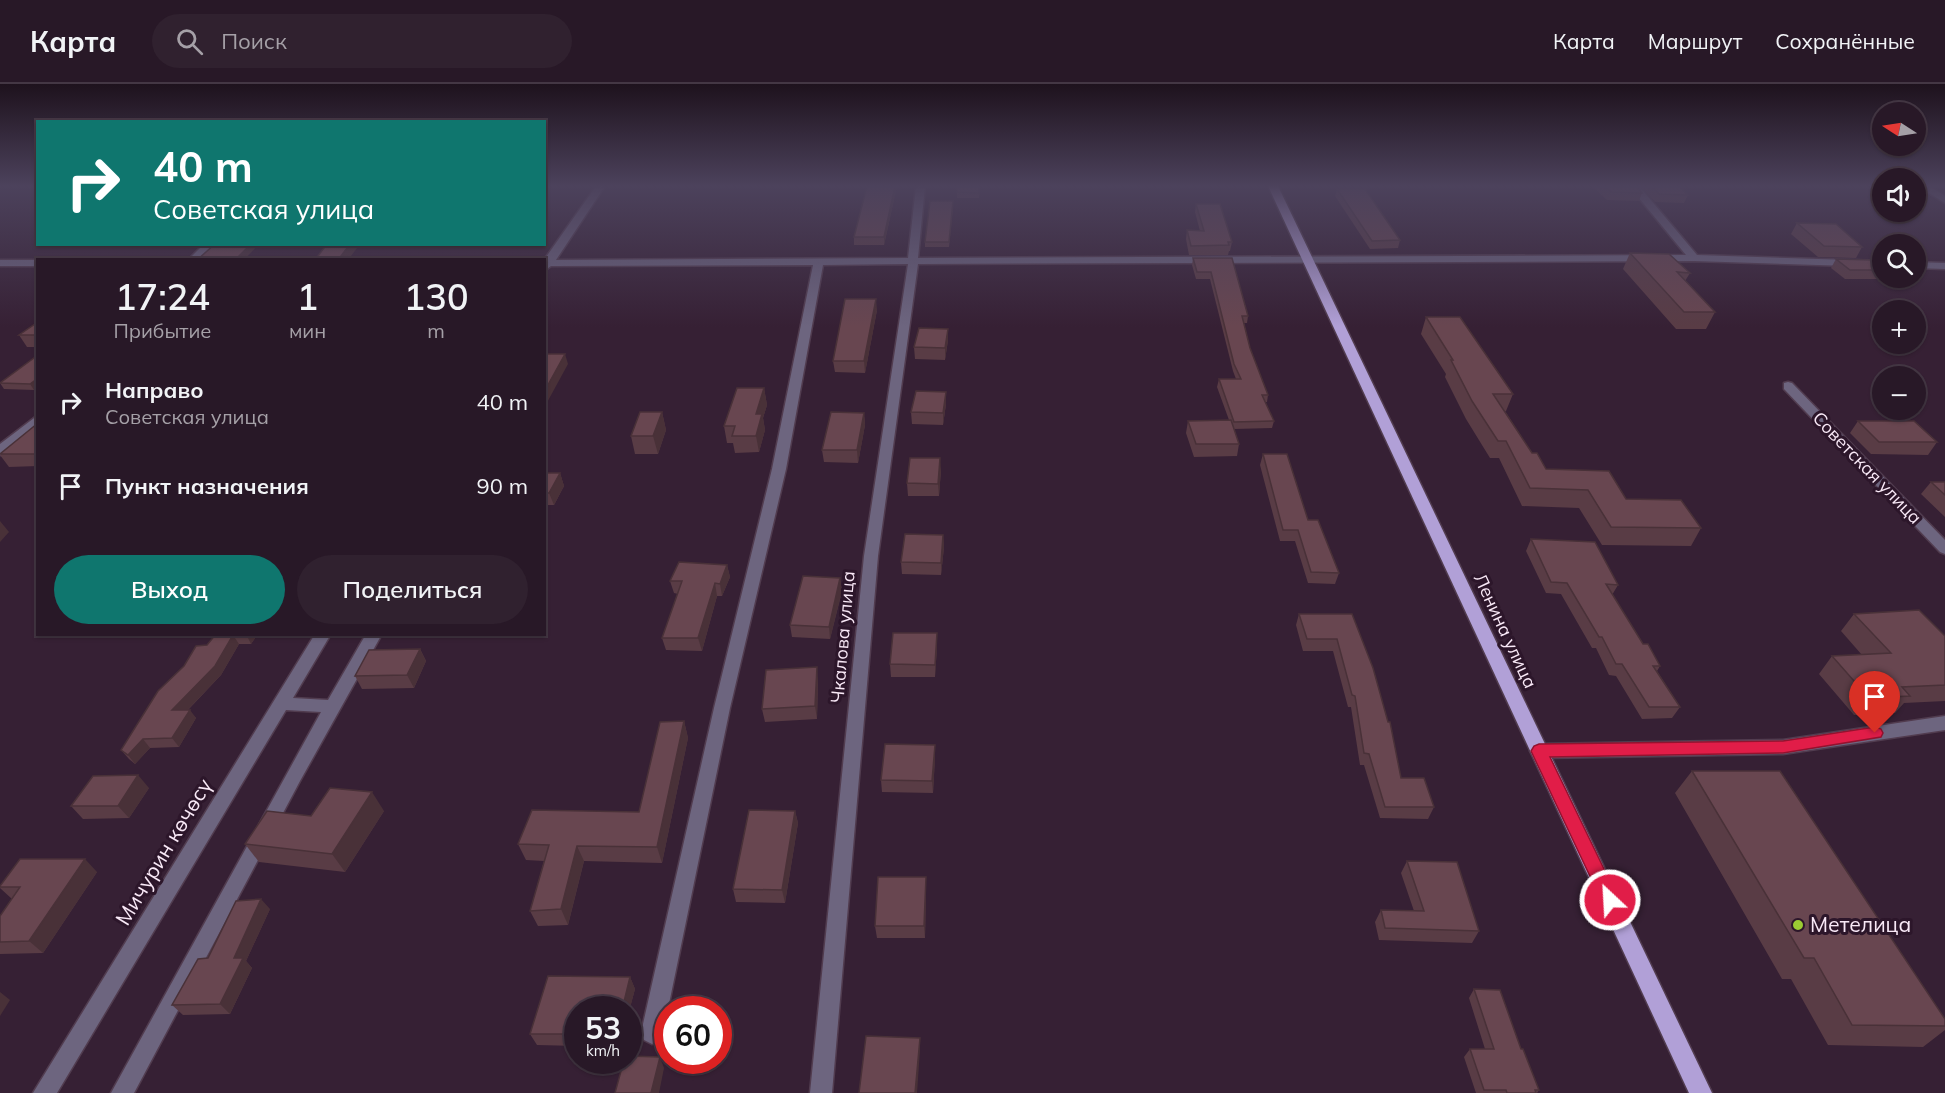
<!DOCTYPE html>
<html lang="ru">
<head>
<meta charset="utf-8">
<style>
	body { margin:0; font-family:Mulish,sans-serif; background:#30212f; color:#f1f3f6; height:100vh; display:flex; flex-direction:column; font-size:22px; white-space:nowrap }
	* { box-sizing:border-box; margin:0 }
	p { font-size:20px; color:#a5a0a7 }
	.icon { flex:none; width:33px; height:33px; fill:none; stroke:currentColor; stroke-width:2; stroke-linecap:round; stroke-linejoin:round }
	.map { position:relative; flex:1; overflow:hidden }
	.details { position:absolute; left:36px; top:174px; width:510px; height:378px; display:flex; flex-direction:column; background:#281827; border-radius:0px; box-shadow:0 2px 4px #0004,0 0 0 2px #443744 }
	.details>* { flex:none }
	.top-card { position:absolute; left:36px; top:36px; width:510px; height:126px; border-radius:0px; box-shadow:0 2px 4px #0004,0 0 0 2px #443744; background:#0f766e; color:#fff; overflow:hidden }
	.needle { width:39px; rotate:282deg }
	.controls { position:absolute; left:1872px; top:18px; display:grid; gap:12px }
	.controls a { display:grid; place-items:center; width:54px; height:54px; border-radius:50%; background:#281827; box-shadow:0 2px 4px #0004,0 0 0 2px #443744; font-size:30px }
	.speed { position:absolute; left:564px; top:912px; display:flex; gap:12px; font-size:30px; font-weight:700; text-align:center }
	.speed>* { display:grid; place-content:center; width:78px; height:78px; border-radius:50%; background:#281827; box-shadow:0 2px 4px #0004,0 0 0 2px #443744; line-height:1 }
	.speed small { font-size:15px; font-weight:400 }
	.speed .limit { border:9px solid #d22; background:#fff; color:#111 }
	.pin { position:absolute; display:grid; place-items:center; width:51px; height:51px; color:#fff; margin:-62px -26px; border-radius:50% 50% 50% 0; rotate:-45deg; box-shadow:0 0 6px #0007 }
	.pin .icon { rotate:45deg }
	.me { position:absolute; width:66px; margin:-33px; rotate:335deg; stroke-linejoin:round; filter:drop-shadow(0 0 4px #0008) }
	.turn { display:flex; align-items:center; gap:21px; height:126px; padding:0 18px; font-size:27px }
	.turn .icon { width:78px; height:78px; stroke-width:2.5 }
	.turn b { display:block; font-size:42px; line-height:51px }
	.eta { display:flex; justify-content:space-evenly; align-items:center; height:102px; text-align:center }
	.eta b { font-size:36px; font-weight:600; line-height:42px }
	.button { display:flex; gap:12px; margin-top:auto; padding:12px 18px }
	.button a { flex:1; height:69px; border-radius:36px; background:#0f766e; color:#fff; font-size:24px; font-weight:600; line-height:69px; text-align:center }
	.button a+a { background:#30212f; color:#f1f3f6 }
	ul { padding:0; list-style:none }
	li { display:flex; align-items:center; gap:18px; height:84px; padding:0 18px }
	li div { flex:1 }
	li b { display:block; font-size:22px }
	li em { font-style:normal }
	header { display:flex; align-items:center; gap:36px; box-sizing:border-box; height:84px; padding:0 30px; background:#281827; border-bottom:2px solid #443744 }
	header strong { font-size:28px }
	nav { display:flex; gap:33px; margin-inline-start:auto; font-size:21px }
	.search { width:420px; height:54px; background:#30212f; display:flex; align-items:center; gap:15px; box-sizing:border-box; padding:0 21px; border-radius:33px; color:#a5a0a7; font-size:22px }
	.map>svg:first-child { display:block }
	.lines { fill:none; stroke-linecap:round; stroke-linejoin:round }
	.street-casing { stroke:#513c4f; stroke-width:3 }
	.primary-casing { stroke:#513c4f; stroke-width:3 }
	.street { fill:#6d657f; fill-rule:evenodd }
	.primary { fill:#b1a0d7; fill-rule:evenodd }
	.wall { fill:#593c45 }
	.shaded-wall { fill:#493138 }
	.building { fill:#684650; stroke:#493138; stroke-width:1.5 }
	.route { fill:#e11d48; stroke:#92132f; stroke-width:1.5 }
	.poi-dot { fill:#9bcb33; stroke:#2c162a; stroke-width:2 }
	.labels { text-anchor:middle; stroke-width:6; stroke-linejoin:round; paint-order:stroke }
	.street-label { font-size:18px; fill:#f9e9f7; stroke:#2c162a }
	.near-street-label { font-size:21px; fill:#f9e9f7; stroke:#2c162a }
	.near-poi-label { font-size:21px; fill:#f9e9f7; stroke:#2c162a; text-anchor:start }
</style>
</head>
<body>
<header>
<strong>Карта</strong>
<div class="search"><svg class="icon" aria-label="search" viewBox="0 0 24 24"><circle cx="10" cy="10" r="6"/><path d="M15 15l6 6"/></svg>Поиск</div>
<nav><a>Карта</a><a>Маршрут</a><a>Сохранённые</a></nav>
</header>
<div class="map">
<svg width="1945" height="1009" viewBox="0 0 1945 1009">
	<rect width="100%" height="100%" fill="#362034"/>
	<g class="lines">
		<g class="street-casing">
			<g id="street">
				<path d="M596,102H605L556,176L908,174L916,102H925L918,174L1686,171L1629,102H1639L1697,171L1882,177V183L1694,177L918,180L878,472L832,1009H810L864,472L908,180L823,181L786,385L730,624L663,949L660,956L652,960L644,956L641,949L714,624L772,385L813,181L551,182L544,187V176Z"/>
				<path d="M1918,102H1929L1945,112V119Z"/>
				<path d="M204,160H215L199,176H188Z"/>
				<rect x="0" y="176" width="38" height="6"/>
				<path d="M1916,178L1945,179V185L1916,184Z"/>
				<path d="M1788,298L1792,299L1945,456V470L1940,468L1784,305V299Z"/>
				<path d="M38,331V342L5,370L0,371V360Z"/>
				<path d="M315,550H331L293,614L328,616L366,550H382L300,697L134,1009H111L321,628L286,626L57,1009H33Z"/>
				<path d="M1945,632V646L1783,670L1539,674L1533,672L1530,667L1533,662L1539,660L1783,656Z"/>
			</g>
		</g>
		<g class="primary-casing">
			<path id="primary" d="M1268,102H1278L1712,1009H1689Z"/>
		</g>
		<use href="#street" class="street"/>
		<use href="#primary" class="primary"/>
	</g>
	<g class="wall">
		<path d="M867,102H897L884,161H854V153Z"/>
		<path d="M957,102H980L979,114H957Z"/>
		<path d="M1154,102H1203L1202,103Z"/>
		<path d="M1363,102H1393V103Z"/>
		<path d="M1592,102H1637L1642,109L1639,117L1607,116Z"/>
		<path d="M1641,102H1679L1688,111L1684,119L1655,118Z"/>
		<path d="M1337,105L1400,156L1398,164L1370,165L1335,112Z"/>
		<path d="M1196,120L1232,158L1230,167H1229L1228,171H1189L1186,155L1187,146L1200,147L1195,128Z"/>
		<path d="M953,123L949,163H925V158Z"/>
		<path d="M1797,139L1862,163L1856,174L1818,173L1791,150Z"/>
		<path d="M1630,169L1690,189L1685,197L1715,228L1706,245H1676L1623,185Z"/>
		<path d="M1193,174H1232L1248,232L1247,239H1244L1250,264L1268,311L1267,318H1265L1274,337L1272,344L1234,345L1239,360L1237,372L1194,373L1186,349L1188,337L1229,336L1217,303L1219,295H1236L1233,287L1210,195H1196L1192,181Z"/>
		<path d="M1836,175L1882,184V189L1879,195H1845L1831,184Z"/>
		<path d="M877,226L865,289L835,288L833,277Z"/>
		<path d="M1426,233L1513,310L1506,327H1505L1532,369L1546,385L1701,444L1691,462L1602,461L1579,424L1522,422L1499,374H1490L1466,335L1445,293L1446,290L1421,250Z"/>
		<path d="M38,238V263H27L19,251Z"/>
		<path d="M948,256L945,276L915,275L914,263Z"/>
		<path d="M38,271L34,306L4,305L0,299Z"/>
		<path d="M764,304L767,321L763,334L765,346L759,368L735,369L733,359H727L724,342Z"/>
		<path d="M946,308V320L943,341L912,340L911,328Z"/>
		<path d="M662,328L666,346L658,370H635L631,352Z"/>
		<path d="M864,329L865,341L858,379L824,378L822,366Z"/>
		<path d="M1858,337L1937,358L1928,371L1871,370L1850,349Z"/>
		<path d="M38,339V382L9,383L0,371Z"/>
		<path d="M1263,370L1339,489L1335,500L1308,499L1295,457H1280L1260,381Z"/>
		<path d="M941,386L939,412H908L907,399Z"/>
		<path d="M544,389H560L564,402L554,421H544Z"/>
		<path d="M1931,398H1945V433L1921,410Z"/>
		<path d="M943,451L944,463L941,491L902,490L901,478Z"/>
		<path d="M1531,455L1618,501L1612,511L1643,560L1660,582L1657,587L1680,623L1672,634L1642,635L1616,592L1609,591L1596,564H1592L1561,510L1546,509L1526,467Z"/>
		<path d="M727,481L730,493L722,512H717L702,567L666,566L662,554L678,510L674,509L670,497Z"/>
		<path d="M840,494L842,507L830,555L792,553L790,541Z"/>
		<path d="M1299,530H1352L1401,694L1434,723L1428,735L1380,734L1364,681H1360L1351,623H1348L1333,567H1303L1296,541Z"/>
		<path d="M1854,530L1945,552V617L1904,619L1895,629L1854,631L1819,590L1832,572L1862,571L1841,547Z"/>
		<path d="M216,550H258L251,560H239L221,591L188,626L196,634L179,663L150,664L135,680L129,675L121,666Z"/>
		<path d="M937,562L935,593H891L890,580Z"/>
		<path d="M420,565L426,577L414,604L362,605L355,592Z"/>
		<path d="M818,596L817,635L765,638L762,625Z"/>
		<path d="M684,637L688,654L662,779L584,777L568,841L538,842L530,827L544,777L526,776L518,760L639,728Z"/>
		<path d="M935,673L933,709L882,708L881,696Z"/>
		<path d="M1692,687L1945,935V946L1923,963L1828,961L1791,895H1782L1675,709Z"/>
		<path d="M149,704L129,734L83,735L71,722Z"/>
		<path d="M384,727L345,788L259,778L245,760L311,732Z"/>
		<path d="M795,727L798,739L785,819L736,818L733,805Z"/>
		<path d="M1407,777L1479,847L1472,859L1379,856L1375,838L1381,826L1414,827L1401,789Z"/>
		<path d="M97,788L43,869L0,870V832L12,815L0,804V802Z"/>
		<path d="M926,793V805L925,854H877L875,842Z"/>
		<path d="M270,825L246,877L252,884L230,930L183,931L172,921L208,874Z"/>
		<path d="M630,893L635,905L628,931V926H578V962L537,961L530,950Z"/>
		<path d="M1474,905L1521,965L1539,1006L1537,1009H1476L1464,973L1470,965H1485L1469,914Z"/>
	</g>
	<g class="shaded-wall">
		<path d="M895,102H897L884,161V153Z"/>
		<path d="M251,160H259L244,176H235Z"/>
		<path d="M350,160H360L348,176H338Z"/>
		<path d="M876,215L877,226L865,289L864,277Z"/>
		<path d="M948,245V256L945,276V264Z"/>
		<path d="M565,270L568,280L544,324V308Z"/>
		<path d="M38,294V303L34,306L30,300Z"/>
		<path d="M764,304L767,321L763,334L765,346L759,368L756,352V330Z"/>
		<path d="M946,308V320L943,341V329Z"/>
		<path d="M662,328L666,346L658,370L653,352Z"/>
		<path d="M864,329L865,341L858,379L857,366Z"/>
		<path d="M940,374L941,386L939,412L938,400Z"/>
		<path d="M560,389L564,402L554,421L549,409Z"/>
		<path d="M0,437L9,448L0,458Z"/>
		<path d="M943,451L944,463L941,491V479Z"/>
		<path d="M727,481L730,493L722,512L720,500Z"/>
		<path d="M840,494L842,507L830,555L829,543Z"/>
		<path d="M715,499L717,512L702,567L698,554Z"/>
		<path d="M937,549V562L935,593V581Z"/>
		<path d="M246,550H258L251,560Z"/>
		<path d="M233,551L239,560L221,591L179,635L172,626Z"/>
		<path d="M420,565L426,577L414,604L407,591Z"/>
		<path d="M817,583L818,596L817,635L815,622Z"/>
		<path d="M190,626L196,634L179,663L172,654Z"/>
		<path d="M684,637L688,654L662,779L657,763Z"/>
		<path d="M143,655L150,664L135,680L128,671Z"/>
		<path d="M935,661V673L933,709L932,697Z"/>
		<path d="M138,691L149,704L129,734L118,722Z"/>
		<path d="M372,708L384,727L345,788L332,770Z"/>
		<path d="M795,727L798,739L785,819L782,806Z"/>
		<path d="M577,762L584,777L568,841L561,825Z"/>
		<path d="M85,775L97,788L43,869L29,857Z"/>
		<path d="M926,793V805L925,854L924,842Z"/>
		<path d="M261,815L270,825L246,877L252,884L230,930L220,920L234,874Z"/>
		<path d="M630,893L635,905L628,931V926H622Z"/>
		<path d="M0,908L10,916L0,932Z"/>
		<path d="M920,954V966L917,1009H915Z"/>
		<path d="M660,973L664,984L659,1009H651Z"/>
	</g>
	<g class="building">
		<path d="M867,102H895L884,153H854Z"/>
		<path d="M957,102H979V109L957,108Z"/>
		<path d="M1604,102H1637L1642,109L1611,108Z"/>
		<path d="M1652,102H1679L1688,111L1659,110Z"/>
		<path d="M1337,105H1365L1400,156L1372,157Z"/>
		<path d="M930,117H953L949,158H925Z"/>
		<path d="M1196,120H1220L1232,158H1228L1229,161L1191,162L1187,146L1204,147Z"/>
		<path d="M1797,139L1836,140L1862,163L1824,162Z"/>
		<path d="M215,160H251L235,176H197Z"/>
		<path d="M327,160H350L338,176H315Z"/>
		<path d="M1630,169L1669,170L1690,189L1677,188L1715,228H1684Z"/>
		<path d="M1193,174H1232L1248,232H1242L1250,264L1268,311H1262L1274,337L1234,338L1219,295H1241L1234,280L1211,188H1197Z"/>
		<path d="M1836,175L1873,176L1882,184V186H1850Z"/>
		<path d="M845,215H876L864,277H833Z"/>
		<path d="M1426,233H1460L1513,310H1493L1532,369H1537L1546,385L1609,387L1626,415L1681,416L1701,444L1611,443L1588,406L1530,404L1506,357H1498L1472,317L1451,276H1453Z"/>
		<path d="M38,238V251H19Z"/>
		<path d="M919,244L948,245L945,264L914,263Z"/>
		<path d="M544,270H565L544,308Z"/>
		<path d="M38,271V294L30,300L0,299Z"/>
		<path d="M737,304H764L756,330H762L756,352H732L735,342H724Z"/>
		<path d="M916,307L946,308L943,329L911,328Z"/>
		<path d="M640,328H662L653,352H631Z"/>
		<path d="M831,328L864,329L857,366H822Z"/>
		<path d="M1231,336L1239,360H1196L1188,337Z"/>
		<path d="M1858,337H1914L1937,358H1879Z"/>
		<path d="M38,339V370H0Z"/>
		<path d="M1263,370H1287L1308,436H1318L1339,489L1311,488L1298,446H1283Z"/>
		<path d="M910,374H940L938,400L907,399Z"/>
		<path d="M544,389H560L549,409H544Z"/>
		<path d="M1931,398H1945V411Z"/>
		<path d="M905,450L943,451L941,479L901,478Z"/>
		<path d="M1531,455L1595,458L1618,501L1606,500L1643,560H1648L1660,582H1653L1680,623H1649L1622,580H1616L1602,553H1599L1567,499L1551,498Z"/>
		<path d="M679,478L727,481L720,500L715,499L698,554H662L682,497H670Z"/>
		<path d="M803,492L840,494L829,543L790,541Z"/>
		<path d="M1919,526L1945,552V601L1902,603L1910,612L1869,614L1832,572L1891,569L1854,530Z"/>
		<path d="M1299,530H1352L1373,584L1388,638H1390L1401,694H1424L1434,723H1385L1369,670L1364,669L1355,612L1352,611L1337,555H1307Z"/>
		<path d="M893,549H937L935,581L890,580Z"/>
		<path d="M216,550H246L233,551L215,582L172,626H190L172,654L143,655L128,671L121,666L158,607L184,582L196,562L207,561Z"/>
		<path d="M420,565L407,591L355,592L369,566Z"/>
		<path d="M817,583L815,622L762,625L766,586Z"/>
		<path d="M684,637L657,763L577,762L561,825L530,827L549,761L518,760L532,726L639,728L660,638Z"/>
		<path d="M885,660L935,661L932,697L881,696Z"/>
		<path d="M1692,687H1780L1945,935V942L1852,941L1814,874H1804Z"/>
		<path d="M138,691L118,722H71L93,692Z"/>
		<path d="M330,704L372,708L332,770L245,760L267,727L311,732Z"/>
		<path d="M749,726L795,727L782,806L733,805Z"/>
		<path d="M20,775H85L29,857L0,858V832L20,803H0V802Z"/>
		<path d="M1407,777L1457,778L1479,847L1385,844L1381,826L1424,827Z"/>
		<path d="M878,793H926L924,842H875Z"/>
		<path d="M261,815L234,874H243L220,920L172,921L198,875L208,874L236,817Z"/>
		<path d="M548,892L630,893L622,926H578V950H530Z"/>
		<path d="M1474,905L1500,906L1521,965H1523L1539,1006H1535L1536,1009H1507L1506,1006H1484L1470,965H1494Z"/>
		<path d="M866,952L920,954L915,1009H859Z"/>
		<path d="M628,972L660,973L651,1009H615L624,976H628Z"/>
	</g>
	<linearGradient id="sky" x2="0" y2="1"><stop stop-color="#1e121d"/><stop offset="0.42" stop-color="#4c425c"/><stop offset="1" stop-color="#4c425c" stop-opacity="0"/></linearGradient>
	<rect width="1945" height="243" fill="url(#sky)"/>
	<path class="route" d="M1875,643L1881,645L1883,649L1881,653L1783,669L1550,673L1619,816L1616,822L1610,824L1604,822L1531,667L1534,662L1539,660L1783,657Z"/>
	<circle class="poi-dot" cx="1798" cy="841" r="6"/>
	<g class="labels">
		<g class="street-label">
			<text transform="translate(1867 384) rotate(46)" y="6">Советская улица</text>
			<text transform="translate(1505 547) rotate(65)" y="6">Ленина улица</text>
			<text transform="translate(843 553) rotate(-85)" y="6">Чкалова улица</text>
		</g>
		<g class="near-street-label">
			<text transform="translate(164 768) rotate(-59)" y="7">Мичурин көчөсү</text>
		</g>
		<g class="near-poi-label">
			<text x="1810" y="848">Метелица</text>
		</g>
	</g>
</svg>
<div class="controls">
<a><svg class="needle" viewBox="-14 -14 28 28"><path d="M0-13l5 13h-10z" fill="#e53935"/><path d="M0 13l5-13h-10z" fill="#a5a0a7"/></svg></a>
<a><svg class="icon" aria-label="sound" viewBox="0 0 24 24"><path d="M4 9h4l5-4v14l-5-4H4zM17 9q2 3 0 6"/></svg></a>
<a><svg class="icon" aria-label="search" viewBox="0 0 24 24"><circle cx="10" cy="10" r="6"/><path d="M15 15l6 6"/></svg></a>
<a>+</a>
<a>−</a>
</div>
<div class="speed"><div>53<small>km/h</small></div><div class="limit">60</div></div>
<div class="pin" style="left:1875px;top:649px;background:#d93025"><svg class="icon" aria-label="arrive" viewBox="0 0 24 24"><path d="M6 21V4h12l-3 4 3 4H6"/></svg></div>
<svg class="me" style="left:1610px;top:816px" viewBox="-20 -20 40 40"><circle r="17" fill="#e11d48" stroke="#fff" stroke-width="3"/><path d="M0-11L8 9 0 5-8 9z" fill="#fff"/></svg>
<div class="top-card">
<div class="turn"><svg class="icon" aria-label="right" viewBox="0 0 24 24"><path d="M7 20v-9h11M14 6l5 5-5 5"/></svg><div><b>40 m</b>Советская улица</div></div>
</div>
<section class="details">
<div class="eta">
<div><b>17:24</b><p>Прибытие</p></div>
<div><b>1</b><p>мин</p></div>
<div><b>130</b><p>m</p></div>
</div>
<ul>
<li><svg class="icon" aria-label="right" viewBox="0 0 24 24"><path d="M7 20v-9h11M14 6l5 5-5 5"/></svg><div><b>Направо</b><p>Советская улица</p></div><em>40 m</em></li>
<li><svg class="icon" aria-label="arrive" viewBox="0 0 24 24"><path d="M6 21V4h12l-3 4 3 4H6"/></svg><div><b>Пункт назначения</b></div><em>90 m</em></li>
</ul>
<div class="button"><a>Выход</a><a>Поделиться</a></div>
</section>
</div>
</body>
</html>
